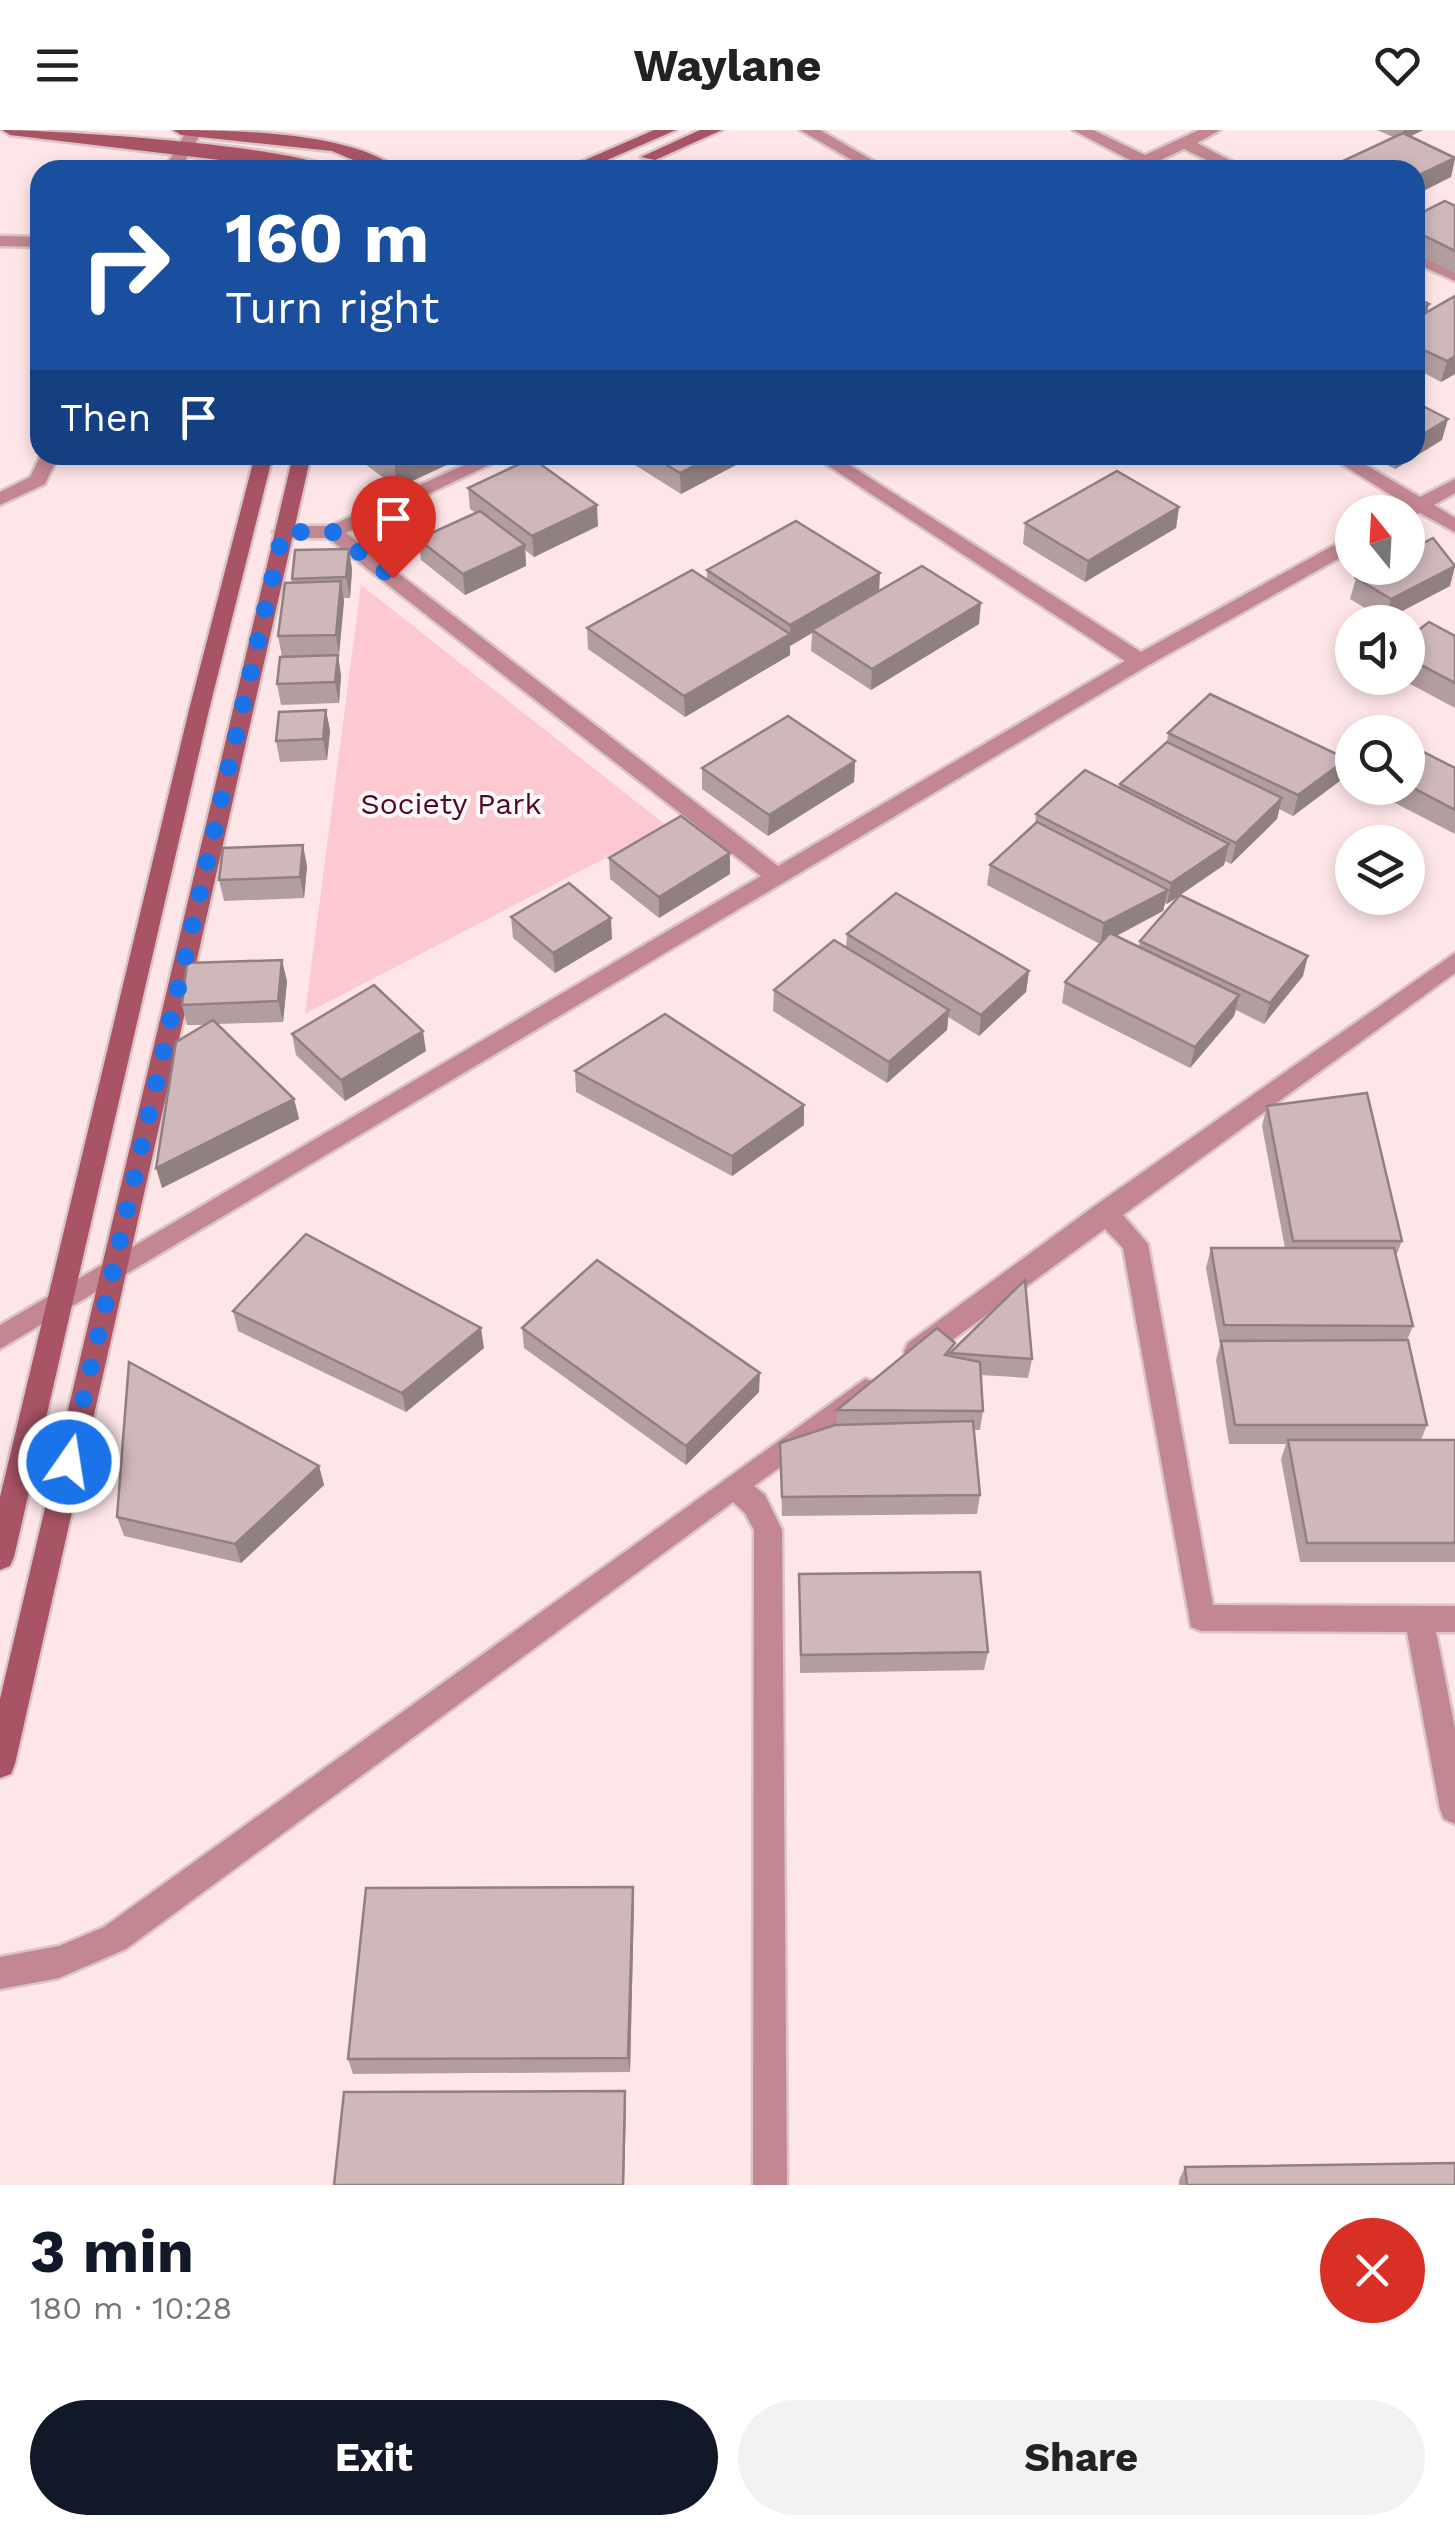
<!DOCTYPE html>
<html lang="en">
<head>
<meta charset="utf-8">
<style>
	body { margin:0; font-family:"Work Sans",sans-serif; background:#f2f2f2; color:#222; height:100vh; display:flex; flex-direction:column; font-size:38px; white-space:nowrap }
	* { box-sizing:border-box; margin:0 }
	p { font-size:32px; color:#767676 }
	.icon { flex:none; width:55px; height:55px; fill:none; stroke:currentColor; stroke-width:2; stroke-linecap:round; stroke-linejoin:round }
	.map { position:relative; height:2055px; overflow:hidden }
	.side { display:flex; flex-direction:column; background:#fff; flex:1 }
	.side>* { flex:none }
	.guide { position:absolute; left:30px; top:30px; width:1395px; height:305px; border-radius:30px; box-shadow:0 5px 15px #0003; background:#1a4fa0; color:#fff; overflow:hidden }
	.needle { width:65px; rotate:342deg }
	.fabs { position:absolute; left:1335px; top:365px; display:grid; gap:20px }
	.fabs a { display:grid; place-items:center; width:90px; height:90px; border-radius:50%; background:#fff; box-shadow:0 5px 15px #0003; font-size:50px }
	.pin { position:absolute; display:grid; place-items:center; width:85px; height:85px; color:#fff; margin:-102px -42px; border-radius:50% 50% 50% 0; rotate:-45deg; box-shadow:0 0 10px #0007 }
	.pin .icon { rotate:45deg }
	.me { position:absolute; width:110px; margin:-55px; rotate:13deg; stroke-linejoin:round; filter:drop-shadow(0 0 8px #0008) }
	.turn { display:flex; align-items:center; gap:35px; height:210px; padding:0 30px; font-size:45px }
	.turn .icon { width:130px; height:130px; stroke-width:2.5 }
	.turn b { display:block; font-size:70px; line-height:85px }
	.then { display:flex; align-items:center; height:95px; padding:0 30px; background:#0003; gap:20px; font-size:38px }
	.round { display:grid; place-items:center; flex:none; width:105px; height:105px; border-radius:52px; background:#f2f2f2 }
	.overview { display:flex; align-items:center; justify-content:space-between; height:170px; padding:0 30px }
	h1 { font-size:60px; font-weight:700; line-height:75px; color:#111827 }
	.button { display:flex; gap:20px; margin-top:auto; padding:20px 30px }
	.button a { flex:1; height:115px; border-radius:60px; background:#111827; color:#fff; font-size:40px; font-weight:700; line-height:115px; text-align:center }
	.button a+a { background:#f2f2f2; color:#222 }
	header { display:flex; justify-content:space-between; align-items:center; height:130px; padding:0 30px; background:#fff; font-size:45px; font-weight:700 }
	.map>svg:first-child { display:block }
	.green { fill:#fdc9d1 }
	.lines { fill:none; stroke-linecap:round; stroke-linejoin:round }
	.street-casing { stroke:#dac4c6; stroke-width:5 }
	.secondary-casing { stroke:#dac4c6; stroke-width:5 }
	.street { fill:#c28791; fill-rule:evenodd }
	.secondary { fill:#a85465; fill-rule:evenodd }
	.wall { fill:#b29da0 }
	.shaded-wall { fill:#918082 }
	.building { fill:#cfb7ba; stroke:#918082; stroke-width:2.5 }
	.route { stroke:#1a73e8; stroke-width:18; stroke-dasharray:0 32.4 }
	.labels { text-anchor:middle; stroke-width:8; stroke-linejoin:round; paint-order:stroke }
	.park-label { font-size:30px; fill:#530620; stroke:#fdf8f9 }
</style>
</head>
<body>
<header><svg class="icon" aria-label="menu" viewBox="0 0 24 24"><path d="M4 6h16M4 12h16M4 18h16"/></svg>Waylane<svg class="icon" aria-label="heart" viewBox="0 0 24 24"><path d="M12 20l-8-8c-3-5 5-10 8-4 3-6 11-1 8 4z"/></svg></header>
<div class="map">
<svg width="1455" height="2055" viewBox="0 0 1455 2055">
	<rect width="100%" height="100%" fill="#fee5e8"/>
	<path class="green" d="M361,455L667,696L305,884Z"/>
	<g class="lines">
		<g class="street-casing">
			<g id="street">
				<path d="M187,0L202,1L180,40H164Z"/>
				<path d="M800,0H820L889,40H869Z"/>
				<path d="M1073,0H1093L1145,25L1199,0H1220L1197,13L1248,40H1227L1184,19L1139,40H1118L1132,31Z"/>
				<path d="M0,106L40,107V117L0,116Z"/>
				<path d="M1415,121L1455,139V151L1415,133Z"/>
				<path d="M41,325H59L45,354L0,375V362L30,347Z"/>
				<path d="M486,325H510L346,403L778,736L1125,531L812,325H834L1141,522L1345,409L1352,407V421L1147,536L0,1219V1195L761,746L328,408H283L273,402L283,396H330Z"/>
				<path d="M1327,325H1349L1420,367L1455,349V363L1434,375L1455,388V402L1420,383L1408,385L1402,380L1407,375Z"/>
				<path d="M1455,823V843L1123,1085L1148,1114L1213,1475L1455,1476V1502H1436L1455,1599V1694L1444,1689L1440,1679L1407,1502L1201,1501L1191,1497L1123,1118L1105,1099L926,1229L917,1232L908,1229L904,1221L908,1213L1096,1075Z"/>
				<path d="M865,1249L875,1252L879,1260L875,1268L754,1356L765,1365L782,1400L787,2055H753L754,1400L745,1383L733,1372L126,1819L59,1848L0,1859V1827L59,1816L104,1797Z"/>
			</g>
		</g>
		<g class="secondary-casing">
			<g id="secondary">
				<path d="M2,0C54,0 302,16 335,40H305L10,5Z"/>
				<path d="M173,0C232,0 353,2 399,40H377L332,21L181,5Z"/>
				<path d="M654,0H676L584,40H562Z"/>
				<path d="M700,0H722L655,30L641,27Z"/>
				<path d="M255,325H273L209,580L14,1427L10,1436L0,1440V1367L189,580Z"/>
				<path d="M293,325H311L15,1634L11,1644L0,1648V1569Z"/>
			</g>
		</g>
		<use href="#street" class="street"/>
		<use href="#secondary" class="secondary"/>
	</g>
	<g class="wall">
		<path d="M1377,0H1423L1411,6L1455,27L1451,47L1415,65V40H1329L1330,37L1393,7Z"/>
		<path d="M1455,76V143L1415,123V86Z"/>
		<path d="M1415,167L1427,182L1455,244L1441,252L1415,238Z"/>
		<path d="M1442,310L1395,339L1368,325H1415Z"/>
		<path d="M353,325H468L397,358Z"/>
		<path d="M627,325H753V326L681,364L627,330Z"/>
		<path d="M1058,325H1092L1075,335Z"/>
		<path d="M468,358L598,396L534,427L525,420L526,436L465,465L421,430L418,409L476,383L470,379Z"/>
		<path d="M1179,377L1176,398L1085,452L1023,414L1025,393Z"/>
		<path d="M349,419L352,440L350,468H344L338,526L341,546L339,573L281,575L277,554L282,527L278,506L292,453V449Z"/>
		<path d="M707,440L879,460L979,494L871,560L811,521L812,503L790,516V525L685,587L588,519L587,498L707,449Z"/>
		<path d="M1356,448L1450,456L1385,490L1350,469Z"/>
		<path d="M1455,506V578L1399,548H1408V508Z"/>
		<path d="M326,580L330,601L327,630L280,632L276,611Z"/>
		<path d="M1168,603L1341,650L1293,686L1279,679L1277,689L1231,734L1225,731L1224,735L1167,774L1165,773L1163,781L1117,806L1139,816L1140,811L1303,846L1264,894L1236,880L1234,886L1190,938L1062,873L1065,852L1100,814L987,755L990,735L1035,694L1036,684L1119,657L1120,654L1167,612Z"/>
		<path d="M1408,614L1455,638V704L1366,658H1408Z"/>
		<path d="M855,631L854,652L768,706L702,659V638Z"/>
		<path d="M609,728L730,744L659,788L610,749Z"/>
		<path d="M307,736L304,768L224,771L219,750Z"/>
		<path d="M511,787L612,809L555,843L513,808Z"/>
		<path d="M847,804L1029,841L1026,862L979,906L948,887L947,900L887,953L773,881L774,860L846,818Z"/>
		<path d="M287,851L283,892L217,894L294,969L299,989L162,1058L206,895H187L182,875Z"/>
		<path d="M292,904L426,921L345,971L296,925Z"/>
		<path d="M575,941L804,975V995L732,1046L576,962Z"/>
		<path d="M1267,976L1402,1111L1396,1126L1413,1196L1407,1210L1427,1295L1421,1310H1455V1432H1300L1281,1329L1286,1314H1229L1216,1230L1220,1215L1206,1138L1211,1118H1285L1262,996Z"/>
		<path d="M233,1181L484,1218L406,1282L238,1201Z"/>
		<path d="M522,1198L759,1262L686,1335L524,1218Z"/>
		<path d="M955,1219L1032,1229L1028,1248L981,1245L983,1281L980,1300H973L980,1365L977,1384L782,1386L780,1313L836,1295L837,1280Z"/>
		<path d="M319,1336L324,1355L241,1433L124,1406L117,1387Z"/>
		<path d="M799,1444L988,1522L984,1540L800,1543Z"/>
		<path d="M633,1757L634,1773L630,1942L353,1944L348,1929Z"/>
		<path d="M1185,2037L1455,2055H1179V2050Z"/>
	</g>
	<g class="shaded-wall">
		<path d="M1404,0H1423L1401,11Z"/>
		<path d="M1455,28L1451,47L1415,65V47Z"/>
		<path d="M1429,174L1424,194L1415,200V182Z"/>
		<path d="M1455,226V244L1441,252L1447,231Z"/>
		<path d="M1448,289L1442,310L1395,339L1399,325H1415V309Z"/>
		<path d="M400,325H468L397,358L394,328Z"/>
		<path d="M715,325L753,326L681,364L680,343Z"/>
		<path d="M1076,325H1092L1075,335Z"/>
		<path d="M597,375L598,396L534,427L532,406Z"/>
		<path d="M1179,377L1176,398L1085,452L1088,431Z"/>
		<path d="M525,415L526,436L465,465L463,444Z"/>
		<path d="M349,419L352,440L350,468L346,447Z"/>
		<path d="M1455,436L1450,456L1385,490L1391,469Z"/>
		<path d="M880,443L879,464L812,500V503L790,516V525L685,587L684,566L790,504V495Z"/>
		<path d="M341,451L344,472L339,526L336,505Z"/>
		<path d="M981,473L979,494L871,560L872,539Z"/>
		<path d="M338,525L341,546L339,573L335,552Z"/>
		<path d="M326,580L330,601L327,630L323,609Z"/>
		<path d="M1347,629L1341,650L1293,686L1298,665Z"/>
		<path d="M855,631L854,652L768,706L769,685Z"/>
		<path d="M1282,668L1277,689L1231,734L1236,713Z"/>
		<path d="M1229,714L1224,735L1167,774L1171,753Z"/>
		<path d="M303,715L307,736L304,768L300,747Z"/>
		<path d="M730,723V744L659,788V767Z"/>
		<path d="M1168,760L1163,781L1100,814L1104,793Z"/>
		<path d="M611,788L612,809L555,843L553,823Z"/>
		<path d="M1308,826L1303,846L1264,894L1270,873Z"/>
		<path d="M282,830L287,851L283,892L278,871Z"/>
		<path d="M1029,841L1026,862L979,906L981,885Z"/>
		<path d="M1239,865L1234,886L1190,938L1195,917Z"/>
		<path d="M949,880L947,900L887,953L889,932Z"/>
		<path d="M423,901L426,921L345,971L341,950Z"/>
		<path d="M294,969L299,989L162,1058L156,1038Z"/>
		<path d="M804,975V995L732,1046V1026Z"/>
		<path d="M481,1198L484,1218L406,1282L402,1263Z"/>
		<path d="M760,1243L759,1262L686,1335V1316Z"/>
		<path d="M319,1336L324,1355L241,1433L235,1414Z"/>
		<path d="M633,1757L634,1773L630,1942L628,1928Z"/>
		<path d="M625,1961L626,1975L624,2055H623Z"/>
	</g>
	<g class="building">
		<path d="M1403,3L1455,28L1415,47V40H1336L1330,37Z"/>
		<path d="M1445,71L1455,76V121L1415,101V86Z"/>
		<path d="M1455,166V226L1447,231L1415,216V189Z"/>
		<path d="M1415,167L1429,174L1415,182Z"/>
		<path d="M1415,272L1448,289L1415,309Z"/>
		<path d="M651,325H715L680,343Z"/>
		<path d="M532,328L597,375L532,406L468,358Z"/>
		<path d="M1117,341L1179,377L1088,431L1025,393Z"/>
		<path d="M480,381L525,415L463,444L418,409Z"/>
		<path d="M796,391L880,443L790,495L707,440Z"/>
		<path d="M1433,408L1455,436L1391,469L1356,448L1376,438H1408V421Z"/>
		<path d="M349,419L346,447L292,449L295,420Z"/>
		<path d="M922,436L981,473L872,539L812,500Z"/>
		<path d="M692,440L790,504L684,566L587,498Z"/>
		<path d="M341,451L336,505L278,506L285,453Z"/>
		<path d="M1429,492L1455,506V553L1408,528V508Z"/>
		<path d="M338,525L335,552L277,554L280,527Z"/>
		<path d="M1210,564L1347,629L1298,665L1168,603Z"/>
		<path d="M326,580L323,609L276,611L279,582Z"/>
		<path d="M788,586L855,631L769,685L702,638Z"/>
		<path d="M1167,612L1282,668L1236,713L1120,654Z"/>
		<path d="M1408,614L1455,638V680L1408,655Z"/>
		<path d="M1085,640L1229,714L1171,753L1036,684Z"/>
		<path d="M681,686L730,723L659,767L609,728Z"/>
		<path d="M1037,692L1168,760L1104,793L990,735Z"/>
		<path d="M303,715L300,747L219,750L223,718Z"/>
		<path d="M569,753L611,788L553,823L511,787Z"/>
		<path d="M896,763L1029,841L981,885L847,804Z"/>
		<path d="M1180,765L1308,826L1270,873L1140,811Z"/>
		<path d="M1110,803L1239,865L1195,917L1065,852Z"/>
		<path d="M834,810L949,880L889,932L774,860Z"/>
		<path d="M282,830L278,871L182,875L187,833Z"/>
		<path d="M374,855L423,901L341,950L292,904Z"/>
		<path d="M665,884L804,975L732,1026L575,941Z"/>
		<path d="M213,890L294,969L156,1038L176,912Z"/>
		<path d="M1367,963L1402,1111H1293L1267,976Z"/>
		<path d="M306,1104L481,1198L402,1263L233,1181Z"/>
		<path d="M1211,1118H1394L1413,1196L1224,1195Z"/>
		<path d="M597,1130L760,1243L686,1316L522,1198Z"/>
		<path d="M1025,1150L1032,1229L950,1223Z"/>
		<path d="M937,1198L955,1213L945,1225L980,1232L983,1281L837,1280Z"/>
		<path d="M1408,1210L1427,1295H1235L1221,1211Z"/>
		<path d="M129,1232L319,1336L235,1414L117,1387Z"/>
		<path d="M973,1291L980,1365L782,1367L780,1313L835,1295Z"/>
		<path d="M1288,1310H1455V1413H1307Z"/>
		<path d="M980,1442L988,1522L801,1525L799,1444Z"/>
		<path d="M633,1757L628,1928L348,1929L366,1758Z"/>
		<path d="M625,1961L623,2055H334L344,1962Z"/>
		<path d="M1455,2033V2055H1187L1185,2037Z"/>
	</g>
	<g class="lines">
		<path class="route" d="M69,1332L283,402H333L393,448"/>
	</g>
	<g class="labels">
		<g class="park-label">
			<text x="451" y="684">Society Park</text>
		</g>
	</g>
</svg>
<div class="fabs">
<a><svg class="needle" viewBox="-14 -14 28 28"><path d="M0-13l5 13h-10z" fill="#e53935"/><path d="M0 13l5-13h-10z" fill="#767676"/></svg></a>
<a><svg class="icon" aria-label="sound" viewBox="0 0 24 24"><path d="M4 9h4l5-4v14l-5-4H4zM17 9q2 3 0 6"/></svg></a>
<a><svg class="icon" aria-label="search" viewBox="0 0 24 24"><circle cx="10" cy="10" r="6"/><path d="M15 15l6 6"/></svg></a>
<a><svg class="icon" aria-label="layers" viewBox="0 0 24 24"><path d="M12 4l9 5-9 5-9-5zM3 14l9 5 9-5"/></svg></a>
</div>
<div class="pin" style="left:393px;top:448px;background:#d93025"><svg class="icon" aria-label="arrive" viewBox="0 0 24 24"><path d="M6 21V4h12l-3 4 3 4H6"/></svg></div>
<svg class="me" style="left:69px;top:1332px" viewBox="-20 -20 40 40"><circle r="17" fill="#1a73e8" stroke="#fff" stroke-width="3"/><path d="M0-11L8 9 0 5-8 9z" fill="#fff"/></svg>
<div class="guide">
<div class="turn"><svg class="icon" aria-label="right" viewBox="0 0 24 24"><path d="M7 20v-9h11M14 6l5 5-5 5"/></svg><div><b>160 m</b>Turn right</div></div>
<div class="then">Then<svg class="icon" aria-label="arrive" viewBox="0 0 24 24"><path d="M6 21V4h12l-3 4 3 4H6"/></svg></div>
</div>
</div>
<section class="side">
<div class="overview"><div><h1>3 min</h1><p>180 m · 10:28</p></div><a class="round" style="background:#d93025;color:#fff"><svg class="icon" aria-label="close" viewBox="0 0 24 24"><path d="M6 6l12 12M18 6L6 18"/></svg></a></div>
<div class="button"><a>Exit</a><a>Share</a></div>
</section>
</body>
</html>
